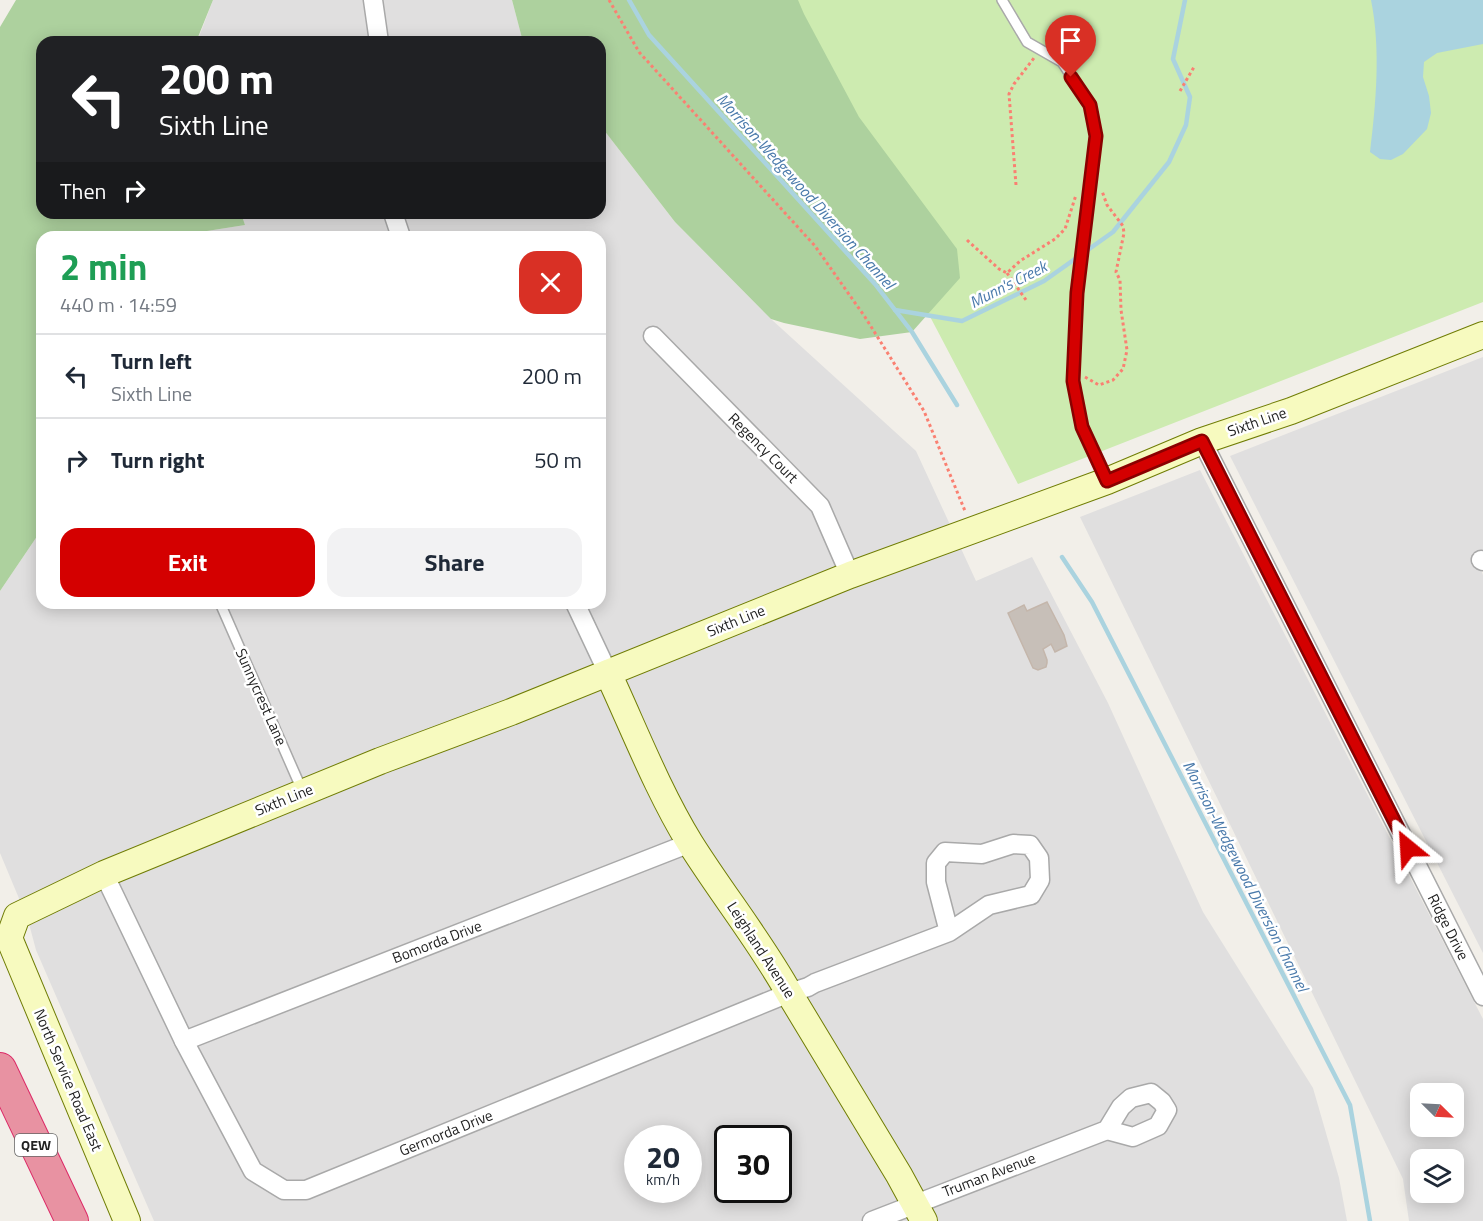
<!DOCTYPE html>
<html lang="en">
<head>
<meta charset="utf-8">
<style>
	body { margin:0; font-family:"Titillium Web",sans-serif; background:#f2f2f3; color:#1f2937; height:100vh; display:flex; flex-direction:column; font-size:22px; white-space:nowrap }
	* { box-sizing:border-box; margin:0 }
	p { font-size:20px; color:#747a83 }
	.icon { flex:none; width:33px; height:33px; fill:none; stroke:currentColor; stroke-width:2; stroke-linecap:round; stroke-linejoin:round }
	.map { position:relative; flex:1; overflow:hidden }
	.side { position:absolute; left:36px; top:231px; width:570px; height:378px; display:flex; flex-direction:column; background:#fff; border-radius:18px; box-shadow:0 3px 15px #0003 }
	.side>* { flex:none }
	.banner { position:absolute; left:36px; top:36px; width:570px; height:183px; border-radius:18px; box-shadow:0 3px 15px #0003; background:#202124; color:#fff; overflow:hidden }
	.needle { width:39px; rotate:114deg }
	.controls { position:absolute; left:1410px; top:1083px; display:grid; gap:12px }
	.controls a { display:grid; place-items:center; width:54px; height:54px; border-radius:12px; background:#fff; box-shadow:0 3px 15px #0003; font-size:30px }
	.speed { position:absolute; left:624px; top:1125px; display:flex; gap:12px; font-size:30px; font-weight:700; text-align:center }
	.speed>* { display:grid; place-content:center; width:78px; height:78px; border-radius:50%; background:#fff; box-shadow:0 3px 15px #0003; line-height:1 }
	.speed small { font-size:15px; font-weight:400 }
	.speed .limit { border:3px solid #111; border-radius:9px; background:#fff; color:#111 }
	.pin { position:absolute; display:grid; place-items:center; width:51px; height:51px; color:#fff; margin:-62px -26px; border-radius:50% 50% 50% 0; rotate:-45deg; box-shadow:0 0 6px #0007 }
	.pin .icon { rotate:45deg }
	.me { position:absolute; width:66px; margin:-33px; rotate:333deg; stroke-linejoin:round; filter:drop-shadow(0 0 4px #0008) }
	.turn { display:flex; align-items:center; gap:21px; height:126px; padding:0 24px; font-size:27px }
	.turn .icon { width:78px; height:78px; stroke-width:2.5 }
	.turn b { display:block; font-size:42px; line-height:51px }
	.then { display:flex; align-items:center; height:57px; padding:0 24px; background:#0003; gap:12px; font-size:22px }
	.round { display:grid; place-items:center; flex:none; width:63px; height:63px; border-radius:18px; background:#f2f2f3 }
	.head { display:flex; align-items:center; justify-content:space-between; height:102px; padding:0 24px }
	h1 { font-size:36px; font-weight:700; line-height:45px; color:#1e9e55 }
	.cta { display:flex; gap:12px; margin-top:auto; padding:12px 24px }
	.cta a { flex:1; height:69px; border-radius:18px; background:#d40000; color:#fff; font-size:24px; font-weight:700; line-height:69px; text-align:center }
	.cta a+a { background:#f2f2f3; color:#1f2937 }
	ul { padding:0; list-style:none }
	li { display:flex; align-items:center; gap:18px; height:84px; padding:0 24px; border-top:2px solid #e0e1e3 }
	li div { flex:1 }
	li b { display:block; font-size:22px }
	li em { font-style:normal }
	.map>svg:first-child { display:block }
	.residential { fill:#e0dfdf; fill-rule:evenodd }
	.grass { fill:#cdebb0 }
	.forest { fill:#add19e }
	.water { fill:#aad3df }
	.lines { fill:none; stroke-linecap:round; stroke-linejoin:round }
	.stream { stroke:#aad3df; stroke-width:4.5 }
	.building { fill:#c7bfb8; stroke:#c4b6ab; stroke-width:1.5 }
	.lane-casing { stroke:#a9a9a9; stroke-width:12 }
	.street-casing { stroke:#a9a9a9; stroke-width:21 }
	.secondary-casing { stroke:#707d05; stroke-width:28 }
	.highway-casing { stroke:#dc2a67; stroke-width:34 }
	.path { stroke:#fa8072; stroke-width:3; stroke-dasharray:3 3; stroke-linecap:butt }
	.lane { stroke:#fff; stroke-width:9 }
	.street { stroke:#fff; stroke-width:18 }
	.secondary { stroke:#f7fabf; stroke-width:26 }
	.highway { stroke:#e892a2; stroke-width:32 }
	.route-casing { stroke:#8a0000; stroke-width:15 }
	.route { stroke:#d40000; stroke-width:10 }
	.labels { text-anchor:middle; stroke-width:5; stroke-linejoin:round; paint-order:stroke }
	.shield { fill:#fff; stroke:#646464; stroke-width:1.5 }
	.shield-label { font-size:14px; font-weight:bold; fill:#222 }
	.street-label { font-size:15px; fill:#222; stroke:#fff }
	.water-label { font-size:16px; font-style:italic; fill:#4a7aab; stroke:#fff }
</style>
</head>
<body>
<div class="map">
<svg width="1483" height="1221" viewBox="0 0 1483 1221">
	<rect width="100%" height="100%" fill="#f2efe9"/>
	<g class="residential">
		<path d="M213,0H512L523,42H197Z"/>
		<path d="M600,125L675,222L771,319L916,451L976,581L1032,557L1108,703L1203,912L1313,1088L1339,1178L1347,1221H154L36,950L28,920L0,853V591L42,529V603H600V237H169L245,225L241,213H600ZM638,1138H688V1190H638ZM728,1138H778V1190H728Z"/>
		<path d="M1483,357V551L1481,552L1478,562L1483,575V953L1230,456Z"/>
		<path d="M1200,470L1483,1019V1221H1409L1403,1179L1080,517ZM1420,1094H1454V1126H1420ZM1420,1160H1454V1192H1420Z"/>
	</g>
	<path class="grass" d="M759,0H1483V302L1018,484L822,111Z"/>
	<g class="forest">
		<path d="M16,0H213L196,42H42V213H241L245,225L169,237H42V529L0,591V27Z"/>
		<path d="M512,0H798L804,14L859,117L957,249L960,278L912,332L860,339L784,323L771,319L675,222L600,125V42H523Z"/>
	</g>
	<path class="water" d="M1371,0H1483V44L1437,53L1424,62L1423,77L1429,96L1431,113L1427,129L1403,154L1391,160L1380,159L1370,152C1376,103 1381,49 1371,0Z"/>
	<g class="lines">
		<g class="stream">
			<path d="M629,0L649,35L875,284L912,332L957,405"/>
			<path d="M895,310L962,321L1044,281L1113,232L1169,162L1186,125L1190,97L1173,59L1185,0"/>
			<path d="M1062,557L1092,602L1350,1105L1370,1221"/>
		</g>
	</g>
	<path class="building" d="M1047,602L1064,635L1067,646L1055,652L1051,644L1043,649L1047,660V663L1046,667L1038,670L1033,668L1008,613L1024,605L1027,611Z"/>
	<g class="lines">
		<g class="lane-casing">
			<g id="lane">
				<path d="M1002,0L1027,42L1062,62L1090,105L1096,136L1077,293L1073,381L1082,427L1106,479"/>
				<path d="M220,603L302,790"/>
			</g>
		</g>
		<g class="street-casing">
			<g id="street">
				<path d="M373,0L379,42"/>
				<path d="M393,213L401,237"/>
				<path d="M653,336L820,506L850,575"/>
				<path d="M1202,441L1483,996"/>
				<path d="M1481,560L1483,561"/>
				<path d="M575,603L608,673"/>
				<path d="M104,874L184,1041L253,1171L284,1190H306L789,993L808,987L815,983L949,932L989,905L1031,895L1040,880L1039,858L1030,845L1013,844L982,854L945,852L936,863V882L949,932"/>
				<path d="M184,1041L690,843"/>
				<path d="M872,1221L1107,1130L1121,1107L1131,1098L1151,1093L1162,1102L1167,1110L1158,1126L1133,1137L1107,1130"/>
			</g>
		</g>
		<g class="secondary-casing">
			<g id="secondary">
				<path d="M608,673C634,729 658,791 690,843C722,894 760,941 789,993L899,1175L924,1221"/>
				<path d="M127,1221L9,938L17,916L104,874L380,761L511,712L850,575L1107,481L1202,441L1291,411L1483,335"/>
			</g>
		</g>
		<g class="highway-casing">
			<path id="highway" d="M0,1069L72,1221"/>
		</g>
		<g class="path">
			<path d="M609,0L639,52L815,246L865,317L924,411L965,511"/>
			<path d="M1058,47L1071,39"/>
			<path d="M1180,91L1194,67"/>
			<path d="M1016,185L1009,94L1014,84L1034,58"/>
			<path d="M967,240L999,269L1007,273L1020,261L1055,239L1065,229L1076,195"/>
			<path d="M1007,273L1026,300"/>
			<path d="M1085,377L1099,385L1113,380L1123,369L1127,350L1121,310L1120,280L1116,272L1124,233L1123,226L1107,205L1102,191"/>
		</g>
		<use href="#lane" class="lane"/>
		<use href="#street" class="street"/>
		<use href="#secondary" class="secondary"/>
		<use href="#highway" class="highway"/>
	</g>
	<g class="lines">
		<g class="route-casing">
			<path id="route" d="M1071,77L1090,105L1096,136L1077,293L1073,381L1082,427L1107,481L1202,441L1408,848"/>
		</g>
		<use href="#route" class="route"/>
	</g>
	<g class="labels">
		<rect class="shield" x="15" y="1134" width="42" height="22" rx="4.5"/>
		<g class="shield-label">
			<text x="36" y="1150">QEW</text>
		</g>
		<g class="street-label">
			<text transform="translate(1257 422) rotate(-19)" y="5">Sixth Line</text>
			<text transform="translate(763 448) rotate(45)" y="5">Regency Court</text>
			<text transform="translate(736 621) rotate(-22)" y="5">Sixth Line</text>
			<text transform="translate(261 697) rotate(66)" y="5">Sunnycrest Lane</text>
			<text transform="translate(284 800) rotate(-22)" y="5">Sixth Line</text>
			<text transform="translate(1448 927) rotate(63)" y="5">Ridge Drive</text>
			<text transform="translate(437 942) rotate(-21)" y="5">Bomorda Drive</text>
			<text transform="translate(761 950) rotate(57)" y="5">Leighland Avenue</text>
			<text transform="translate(68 1080) rotate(67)" y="5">North Service Road East</text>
			<text transform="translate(446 1133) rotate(-22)" y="5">Germorda Drive</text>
			<text transform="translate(989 1175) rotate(-21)" y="5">Truman Avenue</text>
		</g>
		<g class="water-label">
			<text transform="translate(806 191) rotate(48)" y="6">Morrison-Wedgewood Diversion Channel</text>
			<text transform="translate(1008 284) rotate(-27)" y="6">Munn's Creek</text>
			<text transform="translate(1246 876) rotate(63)" y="6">Morrison-Wedgewood Diversion Channel</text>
		</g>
	</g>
</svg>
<div class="controls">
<a><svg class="needle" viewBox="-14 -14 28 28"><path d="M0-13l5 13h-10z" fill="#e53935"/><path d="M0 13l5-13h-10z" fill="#747a83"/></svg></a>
<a><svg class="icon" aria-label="layers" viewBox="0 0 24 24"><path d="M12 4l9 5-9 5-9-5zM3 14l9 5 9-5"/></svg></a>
</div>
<div class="speed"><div>20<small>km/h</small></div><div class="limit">30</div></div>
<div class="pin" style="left:1071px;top:77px;background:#d93025"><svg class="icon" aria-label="arrive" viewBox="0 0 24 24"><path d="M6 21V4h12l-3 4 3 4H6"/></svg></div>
<svg class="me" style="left:1408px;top:848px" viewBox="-20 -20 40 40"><path d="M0-17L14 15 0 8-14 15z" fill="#d40000" stroke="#fff" stroke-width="4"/></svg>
<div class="banner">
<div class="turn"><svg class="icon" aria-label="left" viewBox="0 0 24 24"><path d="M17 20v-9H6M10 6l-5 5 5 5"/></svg><div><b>200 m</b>Sixth Line</div></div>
<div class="then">Then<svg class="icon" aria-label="right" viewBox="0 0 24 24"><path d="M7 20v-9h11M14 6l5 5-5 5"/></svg></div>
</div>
<section class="side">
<div class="head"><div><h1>2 min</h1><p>440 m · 14:59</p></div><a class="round" style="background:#d93025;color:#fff"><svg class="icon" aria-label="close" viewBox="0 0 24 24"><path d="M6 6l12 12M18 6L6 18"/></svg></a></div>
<ul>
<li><svg class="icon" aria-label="left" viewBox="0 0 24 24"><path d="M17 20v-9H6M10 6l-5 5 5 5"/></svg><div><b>Turn left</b><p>Sixth Line</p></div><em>200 m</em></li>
<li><svg class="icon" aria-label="right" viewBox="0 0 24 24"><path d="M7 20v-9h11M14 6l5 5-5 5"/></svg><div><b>Turn right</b></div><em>50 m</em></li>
</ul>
<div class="cta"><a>Exit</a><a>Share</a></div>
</section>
</div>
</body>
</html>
